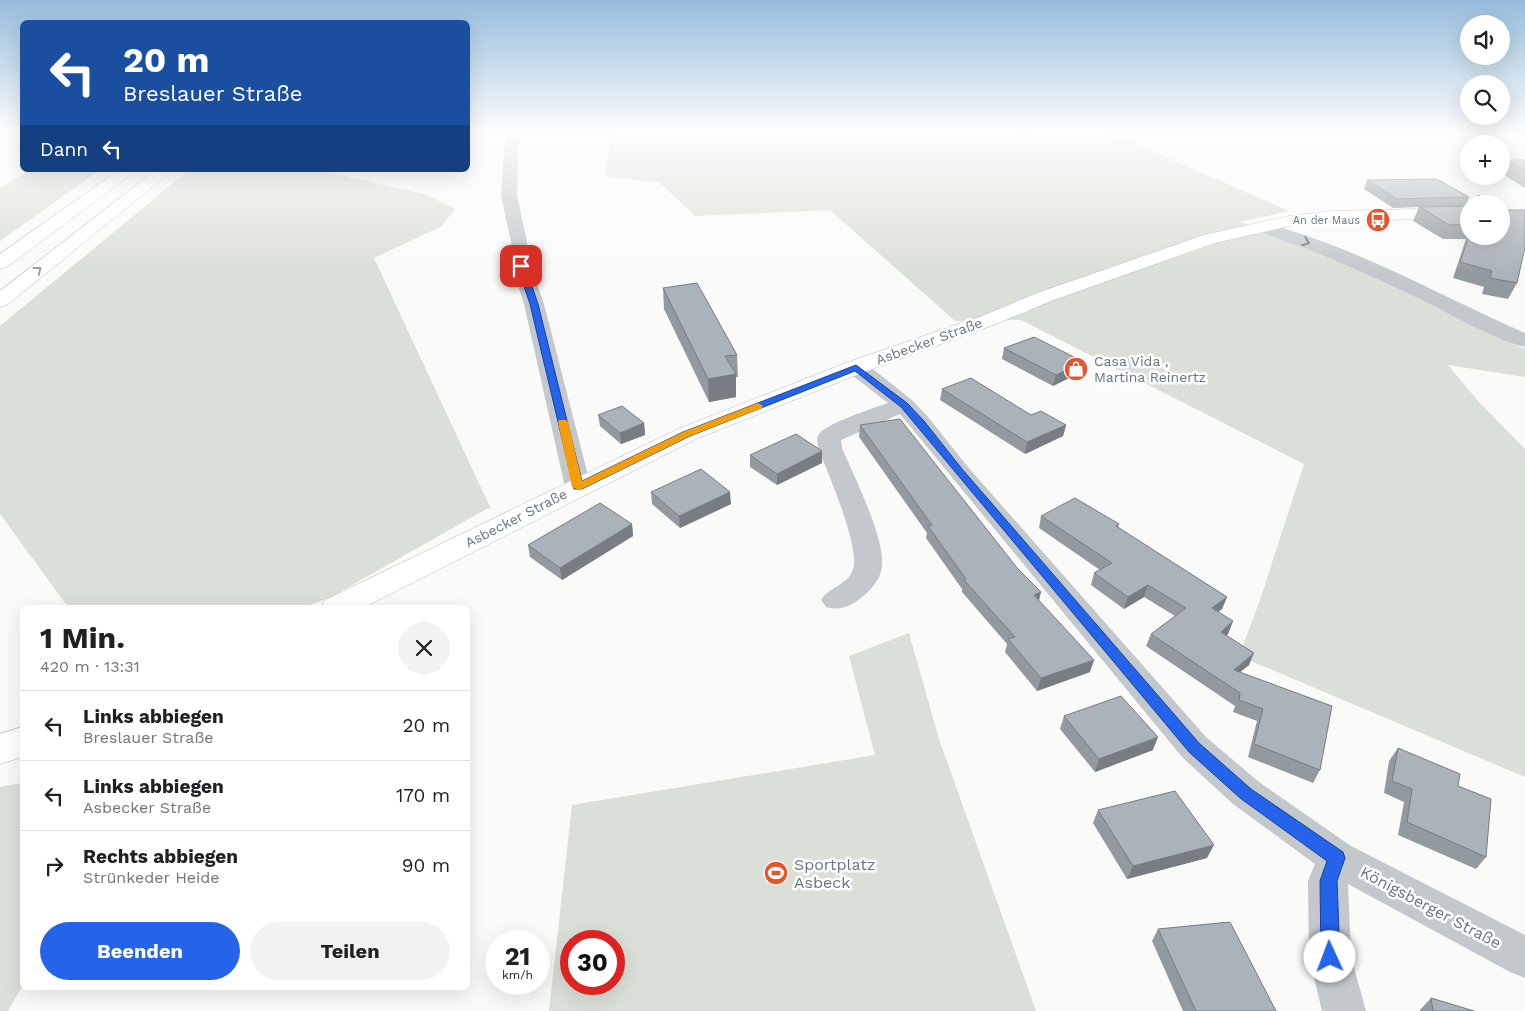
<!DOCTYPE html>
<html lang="de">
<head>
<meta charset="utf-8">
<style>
	body { margin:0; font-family:"Work Sans",sans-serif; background:#f2f2f2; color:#202124; height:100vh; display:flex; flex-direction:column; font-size:19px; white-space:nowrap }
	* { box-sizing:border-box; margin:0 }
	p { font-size:16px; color:#757577 }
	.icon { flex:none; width:28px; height:28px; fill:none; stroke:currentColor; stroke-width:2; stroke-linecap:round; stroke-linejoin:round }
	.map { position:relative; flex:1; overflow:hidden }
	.panel { position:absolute; left:20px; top:605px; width:450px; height:385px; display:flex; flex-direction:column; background:#fff; border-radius:8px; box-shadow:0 5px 20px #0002 }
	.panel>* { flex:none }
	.guide { position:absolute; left:20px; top:20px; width:450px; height:152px; border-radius:8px; box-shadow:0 5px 20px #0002; background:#1a4fa0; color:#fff; overflow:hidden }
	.controls { position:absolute; left:1460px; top:15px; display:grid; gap:10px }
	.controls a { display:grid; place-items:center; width:50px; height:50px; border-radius:50%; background:#fff; box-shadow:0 5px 20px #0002; font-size:25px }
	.speed { position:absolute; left:485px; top:930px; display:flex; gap:10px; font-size:25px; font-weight:700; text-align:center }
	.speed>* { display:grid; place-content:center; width:65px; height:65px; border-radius:50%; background:#fff; box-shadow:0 5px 20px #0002; line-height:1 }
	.speed small { font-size:12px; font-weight:400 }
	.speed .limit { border:8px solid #d22; background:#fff; color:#111 }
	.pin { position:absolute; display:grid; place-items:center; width:42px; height:42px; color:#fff; margin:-21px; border-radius:10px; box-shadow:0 2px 8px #0006 }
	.me { position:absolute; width:55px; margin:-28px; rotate:358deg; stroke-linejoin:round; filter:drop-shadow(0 0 4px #0008) }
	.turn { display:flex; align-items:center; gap:18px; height:105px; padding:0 20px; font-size:22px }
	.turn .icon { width:65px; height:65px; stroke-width:2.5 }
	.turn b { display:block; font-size:35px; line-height:42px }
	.then { display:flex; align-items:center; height:48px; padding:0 20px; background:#0003; gap:10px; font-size:19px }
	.round { display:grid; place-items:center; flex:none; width:52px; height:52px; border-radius:26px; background:#f2f2f2 }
	.head { display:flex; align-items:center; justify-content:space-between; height:85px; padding:0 20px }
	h1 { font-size:30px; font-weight:700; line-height:38px }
	.action { display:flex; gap:10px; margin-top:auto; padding:10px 20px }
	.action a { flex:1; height:58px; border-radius:30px; background:#2563eb; color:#fff; font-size:20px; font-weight:700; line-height:58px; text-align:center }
	.action a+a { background:#f2f2f2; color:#202124 }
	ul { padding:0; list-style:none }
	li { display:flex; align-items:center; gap:15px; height:70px; padding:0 20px; border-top:1px solid #e0e0e0 }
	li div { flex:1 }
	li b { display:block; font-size:19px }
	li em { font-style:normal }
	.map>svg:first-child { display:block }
	.green { fill:#dadfd7; fill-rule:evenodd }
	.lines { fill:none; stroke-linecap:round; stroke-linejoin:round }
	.secondary-casing { stroke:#b3babf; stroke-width:1 }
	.highway-casing { stroke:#b4b9bd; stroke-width:1 }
	.street { fill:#c3c8cc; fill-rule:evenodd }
	.secondary { fill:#fff; fill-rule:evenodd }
	.highway { fill:#fff; fill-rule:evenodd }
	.wall { fill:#929a9f }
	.shaded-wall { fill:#777d82 }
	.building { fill:#aab3b9; stroke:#777d82 }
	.oneway { stroke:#6a7a87 }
	.oneway2 { stroke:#939fa8 }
	.route { fill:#2563eb; stroke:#184099 }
	.slow { fill:#f59e0b }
	.labels { text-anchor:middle; stroke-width:5; stroke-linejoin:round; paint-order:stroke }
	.far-poi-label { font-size:11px; fill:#657683; stroke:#fff; text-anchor:end }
	.street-label { font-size:14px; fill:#657683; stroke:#fff }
	.poi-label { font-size:14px; fill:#657683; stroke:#fff; text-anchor:start }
	.near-poi-label { font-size:16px; fill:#657683; stroke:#fff; text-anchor:start }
	.near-street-label { font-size:16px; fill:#657683; stroke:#fff }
</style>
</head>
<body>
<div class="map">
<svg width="1525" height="1011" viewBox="0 0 1525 1011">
	<rect width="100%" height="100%" fill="#fafaf8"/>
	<g class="green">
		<path d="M612,131H1012L1020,137L1049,131H1074L1125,139L1289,211L1240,222L1318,248L1407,290L1525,349V377L1448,365L1478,401L1525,449V777L1239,656L1260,600L1304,464L1021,320L955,321L830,210L695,216L660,183L605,176Z"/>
		<path d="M30,170H100L0,241V188Z"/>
		<path d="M189,170H316L425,194L455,209L442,226L374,258L491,509L488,508L331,597L305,607H68L0,514V326Z"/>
		<path d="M909,633L939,739L1036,1011H549L572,805L875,755L849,656ZM571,941H614V984H571Z"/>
		<path d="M22,783V987L8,1011H0V787Z"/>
	</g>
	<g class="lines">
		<g class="secondary-casing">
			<g id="secondary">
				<path d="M1469,208V218L1332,221L1289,226L1215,243L1051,301L996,324L864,372L696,439L363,608H321L325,600L678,429L848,362L982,316L1037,293L1204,235L1289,216L1332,211Z"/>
				<path d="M22,727V757L0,764V734Z"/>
			</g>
		</g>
		<g class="highway-casing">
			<g id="highway">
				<path d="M119,170H137L7,267L0,269V254Z"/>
				<path d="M156,170H173L7,305L0,307V291Z"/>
			</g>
		</g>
		<g class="street">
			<path d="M508,131H521L518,151L517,195L527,242L530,265L544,304L591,487L587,492L578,495L569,492L565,487L524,304L512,265L511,242L501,195L504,151Z"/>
			<path d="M1260,222C1353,245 1438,295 1525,333V347C1493,339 1451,314 1420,299C1366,273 1312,249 1254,230L1252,227L1254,224Z"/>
			<path d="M856,361L864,362L912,400L929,418L967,466L1206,737L1259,782L1351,846L1525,935V978L1510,972L1348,884L1351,957L1366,1011H1322L1309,957L1308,881L1315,864L1233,804L1182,757L900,414L841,440L842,448C853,474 889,545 881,571C879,581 869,592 861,598C849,607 840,611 826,607L821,600C828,588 846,585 852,572C863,552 827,471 818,448C818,445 816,439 818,436C822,424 875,408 888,403L848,372L845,367L848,362Z"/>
		</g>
		<use href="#secondary" class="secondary"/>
		<use href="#highway" class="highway"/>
	</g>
	<g class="wall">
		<path d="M1507,160H1525V188L1501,173Z"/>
		<path d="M1367,180L1469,197L1466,206H1469V236H1501L1517,283L1508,299L1482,294L1484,287L1453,278L1466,239H1443L1413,221L1419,207L1393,208L1364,189Z"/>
		<path d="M1478,195L1493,204H1474Z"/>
		<path d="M663,288L737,355L738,377H736V397L709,402L664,309Z"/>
		<path d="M1004,348L1084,362L1081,372L1053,386L1002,359Z"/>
		<path d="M942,389L1066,425L1063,436L1025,454L940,400Z"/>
		<path d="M598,415L644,423L645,435L621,444L600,426Z"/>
		<path d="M860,425L1039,601L1090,672L1037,691L1005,652L1007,644L962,592V589L926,538L927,533L859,437Z"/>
		<path d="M822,451V463L777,485L750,467V455Z"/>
		<path d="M651,492L731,504L680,528L652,504Z"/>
		<path d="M1041,516L1119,524L1118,528L1227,597L1222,609L1218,612L1233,621L1228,634L1226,635L1249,665L1240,672L1320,770L1313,783L1248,757L1257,721L1233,712L1235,706L1146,646L1151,634L1175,616L1144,597L1124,609L1091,585L1094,573L1100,570L1039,528Z"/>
		<path d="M632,524L633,536L562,580L530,557L528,545Z"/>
		<path d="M1064,716L1153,750L1095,772L1060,729Z"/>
		<path d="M1398,748L1458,786L1486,857L1476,869L1398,835L1404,802L1384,793L1389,761Z"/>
		<path d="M1098,810L1207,858L1127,879L1093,823Z"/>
		<path d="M1158,929L1276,1011H1183L1152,941Z"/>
		<path d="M1431,998L1474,1011H1420V1010Z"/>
	</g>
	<g class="shaded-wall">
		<path d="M1084,362L1081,372L1053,386L1056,375Z"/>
		<path d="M736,374V397L709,402L708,379Z"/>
		<path d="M644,423L645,435L621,444L620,433Z"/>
		<path d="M1066,425L1063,436L1025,454L1027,442Z"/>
		<path d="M822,451V463L777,485V474Z"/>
		<path d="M730,492L731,504L680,528L679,516Z"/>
		<path d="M632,524L633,536L562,580L560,568Z"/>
		<path d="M1148,585L1144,597L1124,609L1128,597Z"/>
		<path d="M1041,592L1038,605L1034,595Z"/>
		<path d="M1227,597L1222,609L1207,620L1212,608Z"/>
		<path d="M1233,621L1228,634L1215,644L1221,632Z"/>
		<path d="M1254,653L1249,665L1228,682L1234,670Z"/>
		<path d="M1094,660L1090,672L1037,691L1041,678Z"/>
		<path d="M1158,737L1153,750L1095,772L1099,759Z"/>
		<path d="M1214,845L1207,858L1127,879L1133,866Z"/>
	</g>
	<g class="building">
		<path d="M1507,160H1525V170Z"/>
		<path d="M1437,179L1469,197L1397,199L1367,180Z"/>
		<path d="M1478,195L1493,204H1476Z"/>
		<path d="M1469,206V224L1449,225L1420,207Z"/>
		<path d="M1501,209L1503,210H1525V247L1517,283L1490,278L1492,271L1460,262L1469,236H1501Z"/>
		<path d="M697,283L737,355L725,356L736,374L708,379L663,288Z"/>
		<path d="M1034,337L1084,362L1056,375L1004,348Z"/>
		<path d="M971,378L1031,415L1041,411L1066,425L1027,442L942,389Z"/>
		<path d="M622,406L644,423L620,433L598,415Z"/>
		<path d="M900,419L1018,569L1041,592L1034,595L1094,660L1041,678L1008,639L1015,637L964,580L966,579L928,526L932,525L860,425Z"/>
		<path d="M796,434L822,451L777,474L750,455Z"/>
		<path d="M701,469L730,492L679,516L651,492Z"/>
		<path d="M1075,498L1119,524L1116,526L1227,597L1212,608L1233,621L1221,632L1254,653L1234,670L1332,706L1320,770L1254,744L1263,709L1239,700L1240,693L1151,634L1186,608L1148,585L1128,597L1094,573L1112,563L1041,516Z"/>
		<path d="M600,503L632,524L560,568L528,545Z"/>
		<path d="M1121,696L1158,737L1099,759L1064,716Z"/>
		<path d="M1398,748L1460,774L1458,786L1491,799L1486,857L1407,822L1412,789L1392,781Z"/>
		<path d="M1175,791L1214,845L1133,866L1098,810Z"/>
		<path d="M1230,922L1276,1011H1196L1158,929Z"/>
		<path d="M1431,998L1474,1011H1433Z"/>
	</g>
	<defs><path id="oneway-chevron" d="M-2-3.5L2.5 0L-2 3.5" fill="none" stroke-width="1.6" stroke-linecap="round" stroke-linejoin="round" transform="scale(1.25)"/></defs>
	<use class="oneway" href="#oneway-chevron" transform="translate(1306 242) rotate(21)"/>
	<use class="oneway2" href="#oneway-chevron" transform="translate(38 270) rotate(-38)"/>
	<linearGradient id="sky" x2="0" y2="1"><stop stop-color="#96bcdc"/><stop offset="0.48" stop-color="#fdfdfc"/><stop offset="1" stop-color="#fdfdfc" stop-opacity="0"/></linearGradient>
	<rect width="1525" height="273" fill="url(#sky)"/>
	<path class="route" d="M518,264L525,266L538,304L582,481L683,432L856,365L907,403L924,421L962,469L1199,743L1251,789L1343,852L1345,858L1337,881L1340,957L1337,963L1330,966L1324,963L1321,957L1320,881L1327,861L1240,798L1189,752L901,407L855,371L690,436L582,489H574L530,304L517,266Z"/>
	<path class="slow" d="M758,403L763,406L762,408L690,436L582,489L578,490L572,487L558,422L559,420H566L568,422L582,481L683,432Z"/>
	<defs>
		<g id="bus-disc" transform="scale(1.25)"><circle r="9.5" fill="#e4572e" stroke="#fff"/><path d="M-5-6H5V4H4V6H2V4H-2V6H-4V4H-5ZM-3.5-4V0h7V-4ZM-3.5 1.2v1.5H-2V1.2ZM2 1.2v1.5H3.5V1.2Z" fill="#fff"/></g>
		<g id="shop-disc" transform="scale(1.25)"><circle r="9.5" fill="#e4572e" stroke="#fff"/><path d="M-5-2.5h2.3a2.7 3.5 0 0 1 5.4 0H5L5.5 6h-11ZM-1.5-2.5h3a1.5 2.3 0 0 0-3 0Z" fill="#fff"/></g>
		<g id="stadium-disc" transform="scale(1.25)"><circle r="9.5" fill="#e4572e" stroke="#fff"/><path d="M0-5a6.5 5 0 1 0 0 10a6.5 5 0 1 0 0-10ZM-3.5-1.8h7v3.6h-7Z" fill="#fff"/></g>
	</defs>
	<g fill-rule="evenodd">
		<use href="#bus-disc" x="1378" y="220"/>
		<use href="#shop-disc" x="1076" y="369"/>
		<use href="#stadium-disc" x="776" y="873"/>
	</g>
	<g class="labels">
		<g class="far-poi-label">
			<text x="1360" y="224">An der Maus</text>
		</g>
		<g class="street-label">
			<text transform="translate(929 341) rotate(-20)" y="5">Asbecker Straße</text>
			<text transform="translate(516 518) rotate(-27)" y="5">Asbecker Straße</text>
		</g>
		<g class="poi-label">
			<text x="1094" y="366">Casa Vida ,<tspan x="1094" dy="16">Martina Reinertz</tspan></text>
		</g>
		<g class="near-poi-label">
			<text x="794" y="870">Sportplatz<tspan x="794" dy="18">Asbeck</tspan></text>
		</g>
		<g class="near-street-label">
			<text transform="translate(1431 907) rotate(28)" y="6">Königsberger Straße</text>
		</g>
	</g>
</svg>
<div class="controls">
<a><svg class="icon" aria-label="sound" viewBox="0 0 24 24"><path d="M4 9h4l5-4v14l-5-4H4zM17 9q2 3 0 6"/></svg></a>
<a><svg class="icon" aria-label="search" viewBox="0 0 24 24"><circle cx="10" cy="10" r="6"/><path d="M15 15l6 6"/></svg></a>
<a>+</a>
<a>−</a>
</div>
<div class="speed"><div>21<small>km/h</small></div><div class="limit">30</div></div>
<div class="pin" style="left:521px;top:266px;background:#d93025"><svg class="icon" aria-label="arrive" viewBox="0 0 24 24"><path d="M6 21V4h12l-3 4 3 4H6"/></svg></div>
<svg class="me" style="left:1330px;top:957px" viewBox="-20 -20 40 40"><circle r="19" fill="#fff"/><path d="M0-13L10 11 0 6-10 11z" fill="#2563eb"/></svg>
<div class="guide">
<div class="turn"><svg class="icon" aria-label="left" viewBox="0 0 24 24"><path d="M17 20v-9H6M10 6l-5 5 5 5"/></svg><div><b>20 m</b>Breslauer Straße</div></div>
<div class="then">Dann<svg class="icon" aria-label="left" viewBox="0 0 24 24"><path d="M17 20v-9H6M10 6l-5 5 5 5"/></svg></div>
</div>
<section class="panel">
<div class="head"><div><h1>1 Min.</h1><p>420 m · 13:31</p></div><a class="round"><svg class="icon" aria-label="close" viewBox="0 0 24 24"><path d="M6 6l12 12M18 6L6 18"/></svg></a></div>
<ul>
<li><svg class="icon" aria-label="left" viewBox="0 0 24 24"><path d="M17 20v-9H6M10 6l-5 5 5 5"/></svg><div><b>Links abbiegen</b><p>Breslauer Straße</p></div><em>20 m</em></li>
<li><svg class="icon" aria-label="left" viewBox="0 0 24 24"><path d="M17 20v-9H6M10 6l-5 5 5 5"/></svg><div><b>Links abbiegen</b><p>Asbecker Straße</p></div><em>170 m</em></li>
<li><svg class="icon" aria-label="right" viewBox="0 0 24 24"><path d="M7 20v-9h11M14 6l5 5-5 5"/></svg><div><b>Rechts abbiegen</b><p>Strünkeder Heide</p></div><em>90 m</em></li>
</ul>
<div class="action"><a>Beenden</a><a>Teilen</a></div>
</section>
</div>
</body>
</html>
